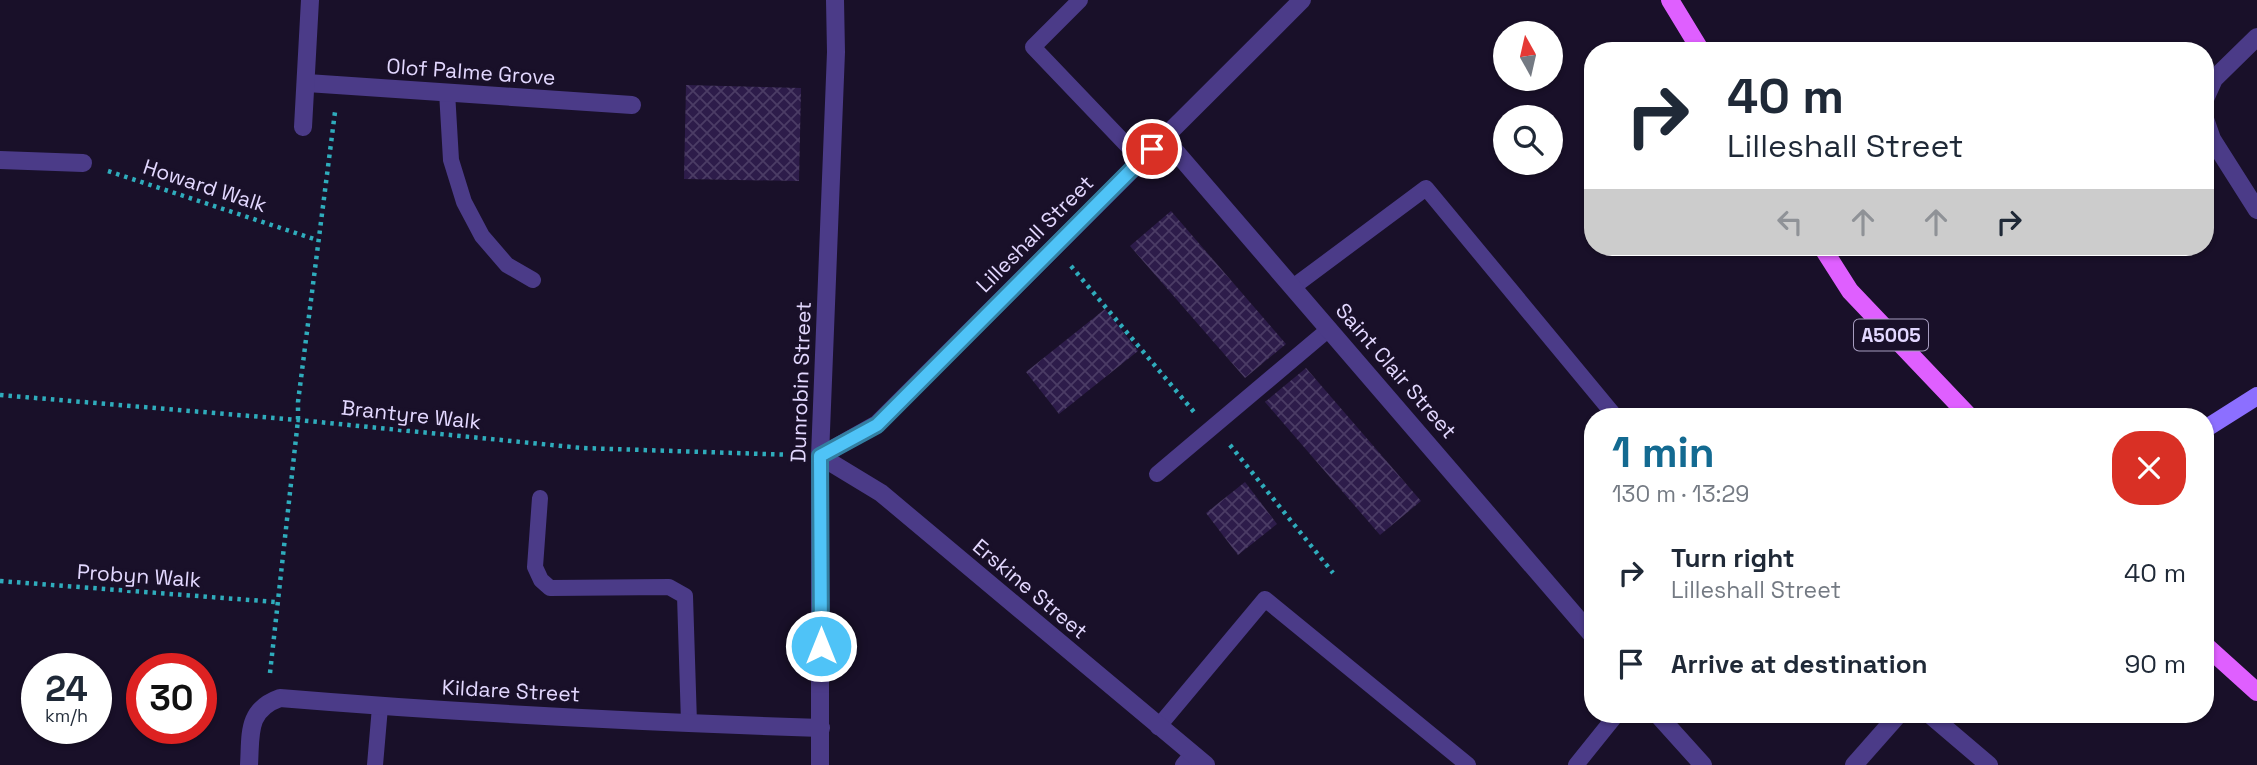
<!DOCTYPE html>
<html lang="en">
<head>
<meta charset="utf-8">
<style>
	body { margin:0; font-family:"Space Grotesk",sans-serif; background:#f6f6f7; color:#1f2937; height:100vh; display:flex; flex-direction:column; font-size:26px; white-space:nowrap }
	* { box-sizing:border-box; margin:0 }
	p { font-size:23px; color:#747a83 }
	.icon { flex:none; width:38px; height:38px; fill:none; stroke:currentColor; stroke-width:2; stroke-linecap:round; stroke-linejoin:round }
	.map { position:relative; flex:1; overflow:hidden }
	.sheet { position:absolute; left:1584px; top:408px; width:630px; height:315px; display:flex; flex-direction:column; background:#fff; border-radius:28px; box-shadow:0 2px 5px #0004 }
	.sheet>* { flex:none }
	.guide { position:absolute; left:1584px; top:42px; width:630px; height:214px; border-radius:28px; box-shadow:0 2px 5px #0004; background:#fff; color:#1f2937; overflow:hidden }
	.needle { width:46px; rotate:352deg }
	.tools { position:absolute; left:1493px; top:21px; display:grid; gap:14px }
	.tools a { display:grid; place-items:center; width:70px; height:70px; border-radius:50%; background:#fff; box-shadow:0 2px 5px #0004; font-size:35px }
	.speed { position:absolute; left:21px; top:653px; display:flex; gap:14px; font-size:35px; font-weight:700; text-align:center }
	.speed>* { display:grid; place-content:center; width:91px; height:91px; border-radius:50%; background:#fff; box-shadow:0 2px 5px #0004; line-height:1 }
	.speed small { font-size:18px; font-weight:400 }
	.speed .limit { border:10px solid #d22; background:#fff; color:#111 }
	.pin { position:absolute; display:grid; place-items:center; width:60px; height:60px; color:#fff; margin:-30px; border:4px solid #fff; border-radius:50%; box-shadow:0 2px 7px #0007 }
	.me { position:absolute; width:77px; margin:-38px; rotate:0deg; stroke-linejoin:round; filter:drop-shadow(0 0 5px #0008) }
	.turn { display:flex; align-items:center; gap:24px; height:147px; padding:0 28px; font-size:32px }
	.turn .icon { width:91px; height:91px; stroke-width:2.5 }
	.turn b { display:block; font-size:49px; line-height:60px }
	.lanes { display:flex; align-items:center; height:66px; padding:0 28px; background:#0003; justify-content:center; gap:35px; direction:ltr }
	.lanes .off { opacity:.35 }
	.round { display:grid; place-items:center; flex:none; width:74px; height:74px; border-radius:28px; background:#f6f6f7 }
	.headline { display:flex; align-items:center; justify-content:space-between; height:119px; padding:0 28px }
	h1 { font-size:42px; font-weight:600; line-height:52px; color:#136a91 }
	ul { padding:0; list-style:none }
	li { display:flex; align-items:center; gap:21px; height:91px; padding:0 28px }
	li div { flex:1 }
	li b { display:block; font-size:26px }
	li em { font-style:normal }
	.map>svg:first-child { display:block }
	.building { fill:url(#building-cross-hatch) }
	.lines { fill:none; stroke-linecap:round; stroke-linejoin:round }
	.path { stroke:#2facbc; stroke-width:4.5; stroke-dasharray:3.5 5; stroke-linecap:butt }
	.lane { stroke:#4b3b88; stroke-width:16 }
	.street { stroke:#4b3b88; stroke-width:18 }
	.secondary { stroke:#8c6fff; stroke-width:18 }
	.primary { stroke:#df5fff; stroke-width:18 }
	.route-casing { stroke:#337fa1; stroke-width:18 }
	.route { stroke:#4fc3f7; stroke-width:12 }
	.labels { text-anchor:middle; stroke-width:7; stroke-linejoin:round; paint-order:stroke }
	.shield { fill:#191029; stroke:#a69cbf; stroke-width:2 }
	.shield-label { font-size:19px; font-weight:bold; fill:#e3d8ff }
	.street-label { font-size:21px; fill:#e3d8ff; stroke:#191029 }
</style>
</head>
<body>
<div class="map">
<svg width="2257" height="765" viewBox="0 0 2257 765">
	<defs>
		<pattern id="building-cross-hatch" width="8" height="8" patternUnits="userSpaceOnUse" patternTransform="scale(1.75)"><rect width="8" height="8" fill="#2d1c4a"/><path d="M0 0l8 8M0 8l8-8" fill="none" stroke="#4b3c65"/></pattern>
	</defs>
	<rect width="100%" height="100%" fill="#191029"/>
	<g class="building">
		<path d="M686,85L801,88L799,181L684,179Z"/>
		<path d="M1171,211L1286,344L1245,378L1130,246Z"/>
		<path d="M1105,309L1138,351L1059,414L1026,372Z"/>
		<path d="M1306,368L1421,501L1380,535L1265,402Z"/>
		<path d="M1245,482L1277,524L1238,555L1206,513Z"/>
	</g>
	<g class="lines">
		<g class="path">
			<path d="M108,171L317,240"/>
			<path d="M1071,266L1194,412"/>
			<path d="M0,395L298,420L582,448L795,455"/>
			<path d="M1230,445L1333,573"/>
			<path d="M0,581L276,602"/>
			<path d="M270,673L298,420V402L335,112"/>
		</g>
		<g class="lane">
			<path d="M1080,0L1033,47L1141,160"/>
			<path d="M447,92L451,160L464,202L482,236L507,265L533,280"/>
			<path d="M1293,287L1426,188L1615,416"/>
			<path d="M1157,474L1329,329"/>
			<path d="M540,498L535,567L541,580L550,588L669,587L685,596L689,723"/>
			<path d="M1158,727L1265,599L1468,765"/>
			<path d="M375,765L380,707"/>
			<path d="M1183,765L1192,754"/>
			<path d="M1576,765L1617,714"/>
		</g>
		<g class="street">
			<path d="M307,83L632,105"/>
			<path d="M2205,99L2214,79L2257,37"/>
			<path d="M2205,119L2212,139L2257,210"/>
			<path d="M303,127L310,0"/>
			<path d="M1164,138L1592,635"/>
			<path d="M0,160L83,163"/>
			<path d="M1657,714L1703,765"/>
			<path d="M1929,714L1989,765"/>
			<path d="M249,765C251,735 246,710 280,698C460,713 641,722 821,728"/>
			<path d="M820,765V456L836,52L835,0"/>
			<path d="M1206,765L881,493L820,456L877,424L1302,0"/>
			<path d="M1854,765L1899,714"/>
		</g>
		<path class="secondary" d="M2205,429L2257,396"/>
		<g class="primary">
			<path d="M1670,0L1701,51"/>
			<path d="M1822,247L1850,291L1969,416"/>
			<path d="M2205,645L2257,692"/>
		</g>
	</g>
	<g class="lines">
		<g class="route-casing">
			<path id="route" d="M821,646L820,456L877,425L1152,149"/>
		</g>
		<use href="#route" class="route"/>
	</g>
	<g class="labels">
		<rect class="shield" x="1854" y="319.5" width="74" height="31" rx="5"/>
		<g class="shield-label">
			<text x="1891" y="342">A5005</text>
		</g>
		<g class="street-label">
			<text transform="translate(471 72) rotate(4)" y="7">Olof Palme Grove</text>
			<text transform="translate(205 186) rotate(18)" y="7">Howard Walk</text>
			<text transform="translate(1035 234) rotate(-45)" y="7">Lilleshall Street</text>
			<text transform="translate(1396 371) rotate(49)" y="7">Saint Clair Street</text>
			<text transform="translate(801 382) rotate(-88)" y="7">Dunrobin Street</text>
			<text transform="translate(411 415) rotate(6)" y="7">Brantyre Walk</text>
			<text transform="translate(139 576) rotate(4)" y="7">Probyn Walk</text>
			<text transform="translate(1030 589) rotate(40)" y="7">Erskine Street</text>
			<text transform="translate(511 691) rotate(3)" y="7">Kildare Street</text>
		</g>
	</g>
</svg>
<div class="tools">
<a><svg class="needle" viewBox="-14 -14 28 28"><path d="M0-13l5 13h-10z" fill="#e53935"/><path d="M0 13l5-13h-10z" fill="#747a83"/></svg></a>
<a><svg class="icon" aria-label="search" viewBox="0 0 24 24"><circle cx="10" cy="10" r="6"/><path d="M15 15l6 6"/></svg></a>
</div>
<div class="speed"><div>24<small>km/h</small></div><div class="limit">30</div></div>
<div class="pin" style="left:1152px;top:149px;background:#d93025"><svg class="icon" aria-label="arrive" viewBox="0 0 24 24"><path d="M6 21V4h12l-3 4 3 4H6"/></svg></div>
<svg class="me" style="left:821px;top:646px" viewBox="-20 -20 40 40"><circle r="17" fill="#4fc3f7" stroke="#fff" stroke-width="3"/><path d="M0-11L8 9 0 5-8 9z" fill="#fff"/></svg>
<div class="guide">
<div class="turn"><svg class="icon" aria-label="right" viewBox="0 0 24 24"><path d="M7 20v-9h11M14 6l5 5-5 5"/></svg><div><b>40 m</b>Lilleshall Street</div></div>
<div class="lanes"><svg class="icon off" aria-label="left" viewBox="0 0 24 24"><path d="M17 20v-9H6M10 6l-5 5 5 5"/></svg><svg class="icon off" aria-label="ahead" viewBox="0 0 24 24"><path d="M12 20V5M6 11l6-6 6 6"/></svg><svg class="icon off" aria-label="ahead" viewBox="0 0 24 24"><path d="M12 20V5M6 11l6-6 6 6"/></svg><svg class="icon" aria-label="right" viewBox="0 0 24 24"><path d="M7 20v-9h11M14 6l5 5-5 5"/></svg></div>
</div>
<section class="sheet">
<div class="headline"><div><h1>1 min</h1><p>130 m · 13:29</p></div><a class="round" style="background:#d93025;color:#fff"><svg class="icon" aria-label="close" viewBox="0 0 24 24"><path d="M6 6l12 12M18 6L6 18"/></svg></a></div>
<ul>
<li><svg class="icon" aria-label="right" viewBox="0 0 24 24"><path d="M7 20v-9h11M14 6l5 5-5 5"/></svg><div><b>Turn right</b><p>Lilleshall Street</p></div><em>40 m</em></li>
<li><svg class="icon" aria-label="arrive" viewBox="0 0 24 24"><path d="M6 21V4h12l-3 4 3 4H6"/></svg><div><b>Arrive at destination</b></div><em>90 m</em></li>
</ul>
</section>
</div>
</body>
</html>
